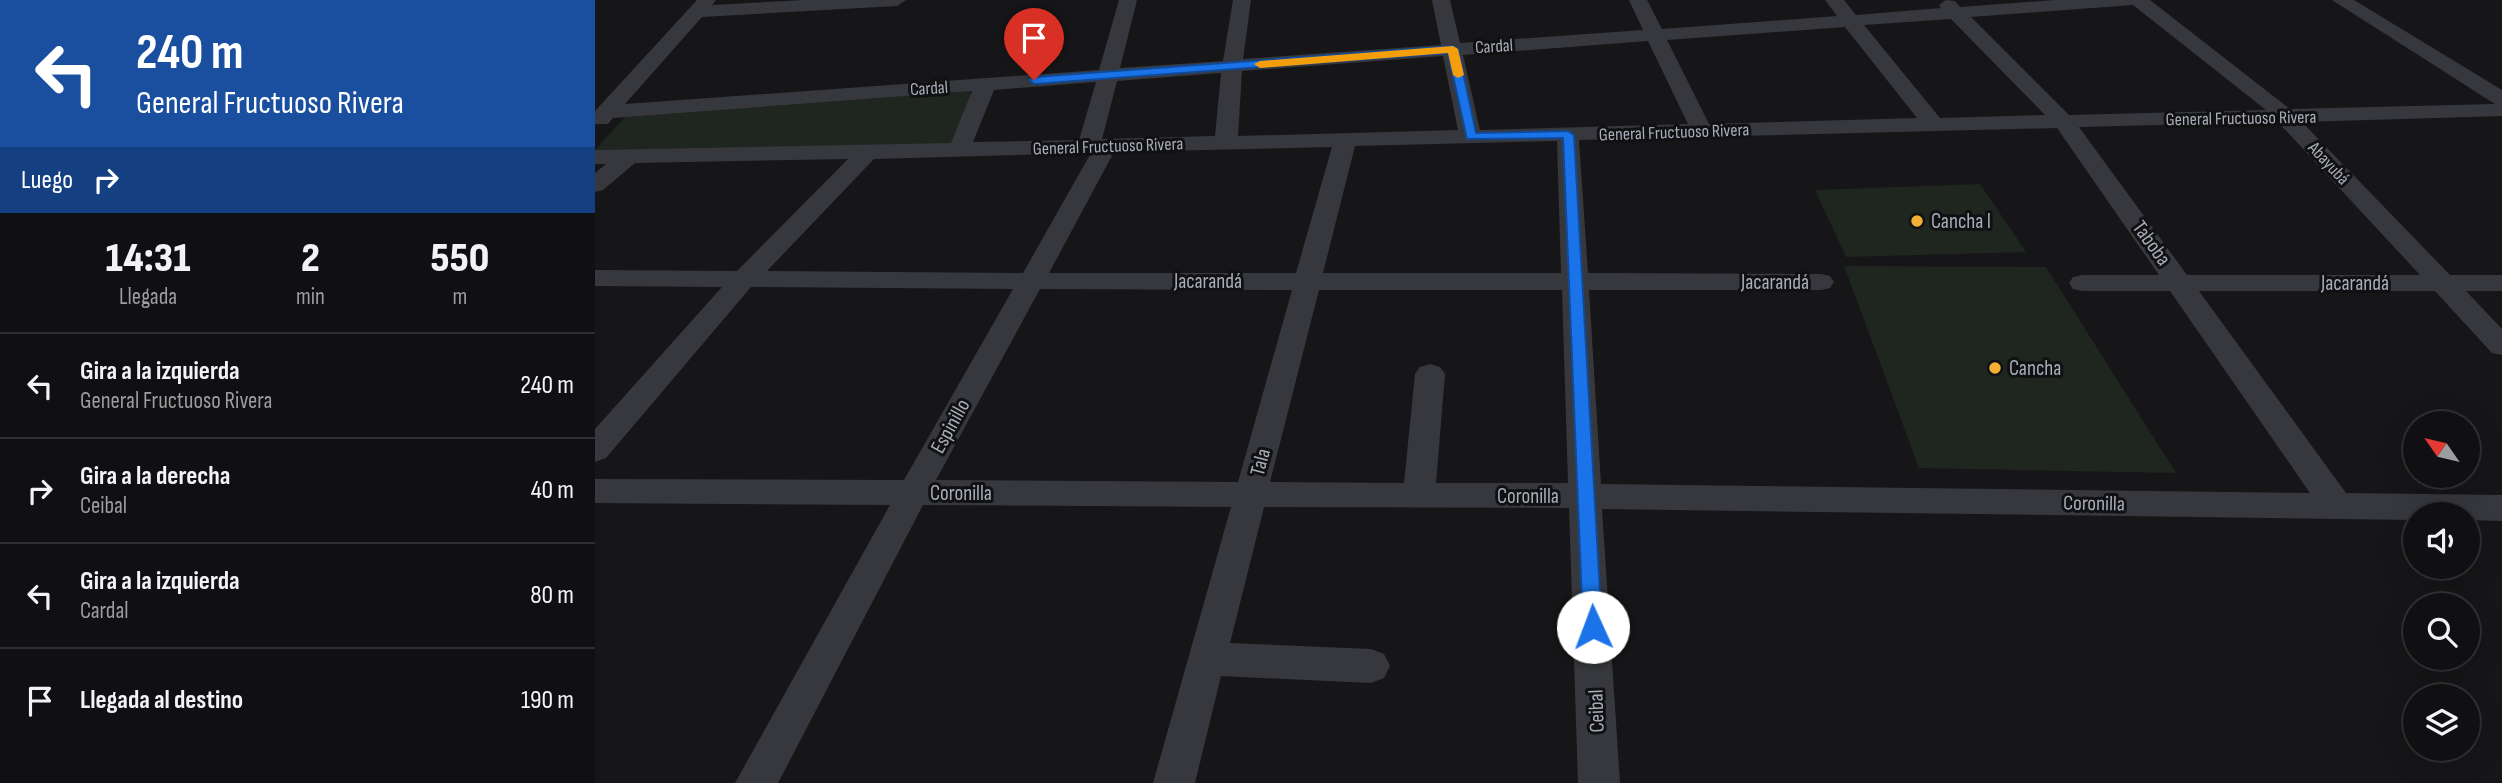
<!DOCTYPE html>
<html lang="es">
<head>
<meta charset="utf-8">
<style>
	body { margin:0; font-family:"Sofia Sans Condensed",sans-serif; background:#19191b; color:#f1f3f6; height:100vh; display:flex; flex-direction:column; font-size:26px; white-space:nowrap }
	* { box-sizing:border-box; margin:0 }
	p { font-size:23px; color:#9c9d9f }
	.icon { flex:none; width:38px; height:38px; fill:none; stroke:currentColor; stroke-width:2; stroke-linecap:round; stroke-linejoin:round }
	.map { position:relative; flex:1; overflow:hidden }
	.sheet { display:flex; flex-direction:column; background:#101012; width:595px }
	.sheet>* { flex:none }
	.guide { background:#1a4fa0; color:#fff; overflow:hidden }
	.needle { width:46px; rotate:304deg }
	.tools { position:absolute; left:1808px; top:411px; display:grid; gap:14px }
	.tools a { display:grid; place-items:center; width:77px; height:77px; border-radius:50%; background:#101012; box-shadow:0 7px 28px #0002,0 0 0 2px #303032; font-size:35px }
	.pin { position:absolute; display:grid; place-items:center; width:60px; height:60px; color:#fff; margin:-72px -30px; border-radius:50% 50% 50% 0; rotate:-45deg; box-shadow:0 0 7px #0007 }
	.pin .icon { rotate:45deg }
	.me { position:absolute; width:77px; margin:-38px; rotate:358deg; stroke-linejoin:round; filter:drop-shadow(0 0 5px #0008) }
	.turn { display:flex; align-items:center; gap:24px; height:147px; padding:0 21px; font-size:32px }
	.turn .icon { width:91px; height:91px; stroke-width:2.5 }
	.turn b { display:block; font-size:49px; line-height:60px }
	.then { display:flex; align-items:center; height:66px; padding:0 21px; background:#0003; gap:14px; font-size:26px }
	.eta { display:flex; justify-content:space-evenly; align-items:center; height:119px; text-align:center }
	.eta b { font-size:42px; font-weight:800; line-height:49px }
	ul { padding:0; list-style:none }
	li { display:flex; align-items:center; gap:21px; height:105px; padding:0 21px; border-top:2px solid #303032 }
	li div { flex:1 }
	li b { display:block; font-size:26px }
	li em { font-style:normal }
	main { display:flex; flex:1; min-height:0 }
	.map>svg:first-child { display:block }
	.green { fill:#1e261f }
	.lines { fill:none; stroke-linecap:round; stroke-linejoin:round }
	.minor { fill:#37383d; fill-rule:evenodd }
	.route { fill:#1a73e8; stroke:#114b97; stroke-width:2 }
	.slow { fill:#f59e0b }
	.poi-dot { fill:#f2b134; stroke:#111113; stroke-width:2.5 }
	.labels { text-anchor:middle; stroke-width:6; stroke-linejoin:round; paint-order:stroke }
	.far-street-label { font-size:18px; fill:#a8adb8; stroke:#111113 }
	.poi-label { font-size:21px; fill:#a8adb8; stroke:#111113; text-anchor:start }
	.street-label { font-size:21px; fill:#a8adb8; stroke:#111113 }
</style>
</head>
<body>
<main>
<section class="sheet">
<div class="guide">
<div class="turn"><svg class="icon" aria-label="left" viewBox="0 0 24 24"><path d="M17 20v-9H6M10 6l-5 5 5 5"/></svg><div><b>240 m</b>General Fructuoso Rivera</div></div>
<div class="then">Luego<svg class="icon" aria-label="right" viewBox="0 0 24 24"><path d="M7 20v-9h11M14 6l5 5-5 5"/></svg></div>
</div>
<div class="eta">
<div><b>14:31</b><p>Llegada</p></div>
<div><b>2</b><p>min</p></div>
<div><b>550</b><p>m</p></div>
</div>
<ul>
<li><svg class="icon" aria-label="left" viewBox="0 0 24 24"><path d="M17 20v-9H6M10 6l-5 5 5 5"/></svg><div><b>Gira a la izquierda</b><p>General Fructuoso Rivera</p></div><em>240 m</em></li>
<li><svg class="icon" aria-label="right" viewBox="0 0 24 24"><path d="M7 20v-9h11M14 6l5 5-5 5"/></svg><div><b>Gira a la derecha</b><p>Ceibal</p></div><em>40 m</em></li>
<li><svg class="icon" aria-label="left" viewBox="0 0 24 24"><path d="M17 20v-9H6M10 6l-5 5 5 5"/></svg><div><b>Gira a la izquierda</b><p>Cardal</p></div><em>80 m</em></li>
<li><svg class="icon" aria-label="arrive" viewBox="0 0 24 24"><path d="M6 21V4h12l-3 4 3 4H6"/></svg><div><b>Llegada al destino</b></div><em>190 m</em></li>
</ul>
</section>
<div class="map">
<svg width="1907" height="783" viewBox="0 0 1907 783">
	<rect width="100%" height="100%" fill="#161618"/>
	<g class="green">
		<path d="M376,91L360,146L0,150L30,117Z"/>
		<path d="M1385,184L1431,252L1251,257L1220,190Z"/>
		<path d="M1249,266L1451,267L1581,473L1324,468Z"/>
	</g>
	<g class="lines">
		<path class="minor" d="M102,0H121L117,5L209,0H311L302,6L107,17L30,104L504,70L524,0H542L525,68L628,61L638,0H656L648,59L846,45L837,0H855L865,43L1048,30L1034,0H1052L1067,29L1242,16L1230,0H1249L1261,15L1346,8L1344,5L1351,0L1360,1L1365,7L1460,0H1555L1695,109L1900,104L1737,0H1759L1907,90V116L1707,122L1855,275H1907V291H1871L1907,329V355L1897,353L1840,291H1604L1751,493L1907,495V521L1872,520V514H1820V520L1007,509L1025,783H983L974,508L669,507L635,643L776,649L789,654L795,666L789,678L776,683L626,676L600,783H558L636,507L328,505L183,783H140L295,505L0,503V479L309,480L418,289L156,287L11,458L0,462V429L127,287L0,286V270L142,271L253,159L40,163L8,190L0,192V173L11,164H0V150L356,143L377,91L18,118L13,124H0V111ZM1538,5L1671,110L1474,115L1376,17ZM1356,19L1450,115L1345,118L1269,25ZM1250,27L1322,118L1114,124L1072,40ZM1053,41L1093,124L885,130L868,55ZM848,56L863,130L643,136L647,71ZM626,73L620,136L507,139L522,81ZM501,82L484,140L378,142L399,90ZM1683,122L1825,275H1592L1484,127ZM1462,128L1564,275H1487L1478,277L1474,283L1478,289L1487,291H1575L1715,493L1006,484L994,290H1226L1235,288L1239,282L1235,276L1226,274L993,273L984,140ZM962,141L966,273H728L760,146ZM737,147L701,273H454L519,152ZM496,153L428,273L172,271L279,159ZM445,289L697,290L643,482L341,480ZM724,290H967L973,483H841L850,374L845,367L835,364L825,367L820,374L809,483L675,482Z"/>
	</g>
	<path class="route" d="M858,46L863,49L881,133L973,131L979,135L1007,627L1005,633L998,635L991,633L988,627L968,138L872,139L853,53L439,84L434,80L439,77Z"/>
	<path class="slow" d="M858,46L863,49L869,75L863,78L858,75L853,53L665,68L659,64L665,61Z"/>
	<g class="poi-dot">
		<circle cx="1322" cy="221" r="7"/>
		<circle cx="1400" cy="368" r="7"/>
	</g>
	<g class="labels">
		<g class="far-street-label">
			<text transform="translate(899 46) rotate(-4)" y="6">Cardal</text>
			<text transform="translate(334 88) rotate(-4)" y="6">Cardal</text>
			<text transform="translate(1646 118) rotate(-1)" y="6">General Fructuoso Rivera</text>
			<text transform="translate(1079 132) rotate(-2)" y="6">General Fructuoso Rivera</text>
			<text transform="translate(513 146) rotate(-2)" y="6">General Fructuoso Rivera</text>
			<text transform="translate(1734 163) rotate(47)" y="6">Abayubá</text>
		</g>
		<g class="poi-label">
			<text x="1336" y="228">Cancha I</text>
			<text x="1414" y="375">Cancha</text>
		</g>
		<g class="street-label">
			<text transform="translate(1557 243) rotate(54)" y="7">Taboba</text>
			<text x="613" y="288">Jacarandá</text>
			<text x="1180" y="289">Jacarandá</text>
			<text x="1760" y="290">Jacarandá</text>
			<text transform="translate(355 426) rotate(-61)" y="7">Espinillo</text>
			<text transform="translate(665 462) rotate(-75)" y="7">Tala</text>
			<text x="366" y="500">Coronilla</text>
			<text x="933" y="503">Coronilla</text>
			<text transform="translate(1499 503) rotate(1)" y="7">Coronilla</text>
			<text transform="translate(1001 711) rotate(-92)" y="7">Ceibal</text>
		</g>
	</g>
</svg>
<div class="tools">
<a><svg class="needle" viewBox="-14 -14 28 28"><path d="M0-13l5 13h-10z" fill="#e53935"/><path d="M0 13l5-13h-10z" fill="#9c9d9f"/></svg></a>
<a><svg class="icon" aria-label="sound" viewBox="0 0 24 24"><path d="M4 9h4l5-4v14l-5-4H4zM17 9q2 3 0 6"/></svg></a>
<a><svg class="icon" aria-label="search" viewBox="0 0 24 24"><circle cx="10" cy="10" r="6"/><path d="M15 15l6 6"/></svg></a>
<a><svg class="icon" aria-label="layers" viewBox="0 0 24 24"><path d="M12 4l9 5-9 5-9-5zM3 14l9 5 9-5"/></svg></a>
</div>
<div class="pin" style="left:439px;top:80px;background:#d93025"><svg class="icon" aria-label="arrive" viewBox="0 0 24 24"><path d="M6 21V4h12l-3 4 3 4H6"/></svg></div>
<svg class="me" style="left:998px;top:627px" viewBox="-20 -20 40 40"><circle r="19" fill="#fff"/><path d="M0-13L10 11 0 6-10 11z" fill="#1a73e8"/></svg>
</div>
</main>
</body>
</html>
